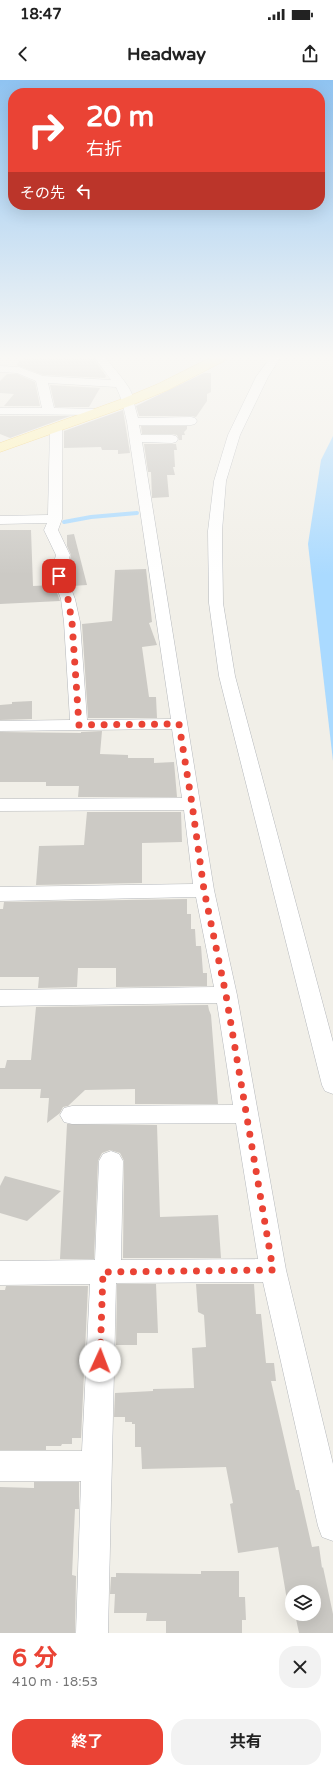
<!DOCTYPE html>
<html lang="ja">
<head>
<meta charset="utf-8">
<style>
	body { margin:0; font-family:"Varela Round","Noto Sans JP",sans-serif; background:#f2f2f2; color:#222; height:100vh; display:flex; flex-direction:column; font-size:15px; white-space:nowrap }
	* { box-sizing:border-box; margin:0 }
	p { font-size:13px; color:#767676 }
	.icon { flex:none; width:22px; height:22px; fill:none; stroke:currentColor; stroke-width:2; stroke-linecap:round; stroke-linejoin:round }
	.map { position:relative; height:1553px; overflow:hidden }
	.drawer { display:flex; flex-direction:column; background:#fff; flex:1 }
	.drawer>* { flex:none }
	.guide { position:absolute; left:8px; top:8px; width:317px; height:122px; border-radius:16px; box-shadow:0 4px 16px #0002; background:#ea4335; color:#fff; overflow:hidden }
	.fabs { position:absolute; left:285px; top:1505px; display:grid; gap:8px }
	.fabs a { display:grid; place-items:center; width:36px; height:36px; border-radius:50%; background:#fff; box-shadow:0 4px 16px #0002; font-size:20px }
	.pin { position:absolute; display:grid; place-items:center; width:34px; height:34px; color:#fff; margin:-17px; border-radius:8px; box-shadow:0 2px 6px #0006 }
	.me { position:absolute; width:44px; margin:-22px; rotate:2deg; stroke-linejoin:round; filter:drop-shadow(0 0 3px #0008) }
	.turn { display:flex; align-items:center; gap:14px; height:84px; padding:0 12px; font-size:18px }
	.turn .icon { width:52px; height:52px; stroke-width:2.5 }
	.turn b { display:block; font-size:28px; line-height:34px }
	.then { display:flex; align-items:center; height:38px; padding:0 12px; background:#0003; gap:8px; font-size:15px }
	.round { display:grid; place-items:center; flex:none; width:42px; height:42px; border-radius:16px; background:#f2f2f2 }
	.summary { display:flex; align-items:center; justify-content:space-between; height:68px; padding:0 12px }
	h1 { font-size:24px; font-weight:700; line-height:30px; color:#ea4335 }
	.primary-button { display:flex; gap:8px; margin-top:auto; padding:8px 12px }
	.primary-button a { flex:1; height:46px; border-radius:16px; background:#ea4335; color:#fff; font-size:16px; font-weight:700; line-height:46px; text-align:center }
	.primary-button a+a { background:#f2f2f2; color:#222 }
	.status { display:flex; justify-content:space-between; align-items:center; height:28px; padding:0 20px; background:#fff; direction:ltr }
	.status svg { height:11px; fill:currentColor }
	header { display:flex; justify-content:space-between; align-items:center; height:52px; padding:0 12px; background:#fff; font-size:18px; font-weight:700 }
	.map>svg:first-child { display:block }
	.water { fill:#aadaff }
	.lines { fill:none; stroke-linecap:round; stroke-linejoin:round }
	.stream { stroke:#aadaff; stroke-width:4 }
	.building { fill:#cccac5 }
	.street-casing { stroke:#b5b8bc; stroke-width:1 }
	.primary-casing { stroke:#f2c960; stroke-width:1 }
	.street { fill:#fff; fill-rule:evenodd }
	.primary { fill:#fff2af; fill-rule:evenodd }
	.route { stroke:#ea4335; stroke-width:7; stroke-dasharray:0 12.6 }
</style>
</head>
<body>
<div class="status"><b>18:47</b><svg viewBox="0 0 49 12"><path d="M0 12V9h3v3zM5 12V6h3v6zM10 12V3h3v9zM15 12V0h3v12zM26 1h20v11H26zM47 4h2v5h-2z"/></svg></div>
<header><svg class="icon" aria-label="back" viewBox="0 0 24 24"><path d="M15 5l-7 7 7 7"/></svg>Headway<svg class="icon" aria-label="share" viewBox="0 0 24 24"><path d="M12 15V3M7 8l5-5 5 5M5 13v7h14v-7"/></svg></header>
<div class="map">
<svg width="333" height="1553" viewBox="0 0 333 1553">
	<rect width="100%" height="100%" fill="#f1efe8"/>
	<path class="water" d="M333,356V681L308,464L321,380Z"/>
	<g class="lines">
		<path class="stream" d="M64,442L91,437L137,433"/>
	</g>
	<g class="building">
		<path d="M22,279H94L106,296L105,298L43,295L16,285Z"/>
		<path d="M204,293H211V312L207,314V321L196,337L191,336H139L136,326Z"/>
		<path d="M7,294H17L35,302L40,326H4L14,314L0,313V301Z"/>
		<path d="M50,305L100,308L89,327H55Z"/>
		<path d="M123,330L130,373L118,374V370H102L101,367L64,368V351Z"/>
		<path d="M0,336H70L10,358L0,354Z"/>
		<path d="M141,346H187V349L184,352L185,355H182V360H179L177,355L172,354H142Z"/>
		<path d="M144,364H176L177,370H174L175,387H173L175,395H167L169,417L152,418L151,392H148Z"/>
		<path d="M0,450H31L33,506L54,505L60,521L0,524Z"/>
		<path d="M74,454L87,505L72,506L68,497V488L71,475L67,466V455Z"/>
		<path d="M146,489L152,542L149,543L157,565L142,567L149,617H156L157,638H88L82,544L112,541L115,490Z"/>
		<path d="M32,621V639L0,640V625L12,624V622Z"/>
		<path d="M102,651L100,674L128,675V678H154V683L174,682L177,717H78L79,706H46V702H0V652L81,653V652Z"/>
		<path d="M87,732H181L182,762L142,763V803L36,805L39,766L84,765Z"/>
		<path d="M187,819V834H191V849H195L196,866H201L203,893H207V906L116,907V888H78L77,907L38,908L39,897H0V829H3L4,822Z"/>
		<path d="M208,925L209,930L211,935L218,1024H135V1009L85,1010L68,1026L63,1027L60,1033L47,1043L49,1018H40L41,1009H0V988H5L7,980H31L36,927Z"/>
		<path d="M67,1044L157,1045L160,1137L218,1135L221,1178H123L124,1081L120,1073L110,1070L102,1073L98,1081L94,1179H60Z"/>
		<path d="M5,1096L61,1111L27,1141L0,1133V1106Z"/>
		<path d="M117,1204H156L158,1253H137V1265H116Z"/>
		<path d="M196,1204H254L256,1234H261L266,1283H274L276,1301H271L296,1410H299L312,1467L319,1466L322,1488L323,1487L333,1534V1553H299L295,1534H314V1512H292V1525L288,1526L278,1467L238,1473L230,1424L233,1423L226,1387L142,1389L141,1367H135V1344H132V1342H125V1337H114L115,1313L153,1311V1309L194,1308L192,1268L206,1267L204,1235L198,1232Z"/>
		<path d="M6,1206H88L81,1358H72V1364H62L61,1366H46V1370H0V1210H5Z"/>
		<path d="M34,1402H79V1429H75L72,1495L76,1496L75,1553H0V1407L34,1408Z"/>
		<path d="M201,1491H239V1517H245L246,1540H242V1553H166V1541H146L147,1533H114L115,1514H110L111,1497H116V1493L201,1494Z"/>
	</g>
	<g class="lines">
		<g class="street-casing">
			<g id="street">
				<path d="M95,278H106C113,288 130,305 133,317C134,324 136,331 138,338L191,337L195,338L197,341L195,344L191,345H139L141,355H172L176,356L178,359L176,362L172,363L142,362L214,810L237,915L286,1190L333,1384V1461L322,1457L318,1446L263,1202L116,1203L108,1553H76L81,1401H0V1371H82L90,1204L0,1205V1181L95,1180L99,1081L103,1074L111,1071L119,1074L123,1081L121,1180L258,1179L236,1043L72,1044L64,1042L60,1035L64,1028L72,1026L233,1025L217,923L0,926V910L214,907L196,817L0,821V807L193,804L184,730L0,731V719L182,718L172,649L0,651V641L70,640L64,542L61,519L51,493L56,475L44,450L47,443L0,444V436L48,435L50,349L52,346H60L62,349V439L58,450L70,475L65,493L75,519L80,542L87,640L171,639L127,342C124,330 122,318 116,307L48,303L54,328L97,329L101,330L103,332L101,334L97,335L0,334V328H42L36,301L17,293L0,292V286L19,287L43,296L111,300Z"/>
				<path d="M270,278H280L268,297L240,355L226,401L222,451L223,523L235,596L333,962V1014L325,1011L322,1005L219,596L209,523L208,451L214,401L228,355L256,297Z"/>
			</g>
		</g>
		<g class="primary-casing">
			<path id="primary" d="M210,278H226L224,281L168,310L132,325L0,372V363L122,319L158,304Z"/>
		</g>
		<use href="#street" class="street"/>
		<use href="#primary" class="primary"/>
	</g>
	<linearGradient id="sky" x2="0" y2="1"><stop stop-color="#8fc3f1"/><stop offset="0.56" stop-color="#f9f8f5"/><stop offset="1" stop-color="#f9f8f5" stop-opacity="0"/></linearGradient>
	<rect width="333" height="495" fill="url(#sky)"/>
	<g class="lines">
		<path class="route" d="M59,496L68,519L72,542L79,645L179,644L192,724L204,810L226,915L273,1190L103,1192L100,1281"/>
	</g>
</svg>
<div class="fabs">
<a><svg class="icon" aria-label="layers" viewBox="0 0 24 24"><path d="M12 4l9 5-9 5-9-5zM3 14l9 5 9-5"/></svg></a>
</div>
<div class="pin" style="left:59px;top:496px;background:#d93025"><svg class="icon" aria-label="arrive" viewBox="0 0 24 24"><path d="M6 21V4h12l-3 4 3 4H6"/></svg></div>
<svg class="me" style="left:100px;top:1281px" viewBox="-20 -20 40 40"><circle r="19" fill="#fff"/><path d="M0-13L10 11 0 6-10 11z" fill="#ea4335"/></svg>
<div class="guide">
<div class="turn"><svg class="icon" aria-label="right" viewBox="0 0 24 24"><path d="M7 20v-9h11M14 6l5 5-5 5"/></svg><div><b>20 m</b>右折</div></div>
<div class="then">その先<svg class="icon" aria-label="left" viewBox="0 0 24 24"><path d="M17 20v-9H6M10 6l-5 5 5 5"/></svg></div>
</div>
</div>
<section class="drawer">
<div class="summary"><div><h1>6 分</h1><p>410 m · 18:53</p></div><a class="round"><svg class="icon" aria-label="close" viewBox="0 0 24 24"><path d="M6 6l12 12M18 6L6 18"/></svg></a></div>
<div class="primary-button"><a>終了</a><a>共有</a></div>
</section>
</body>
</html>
